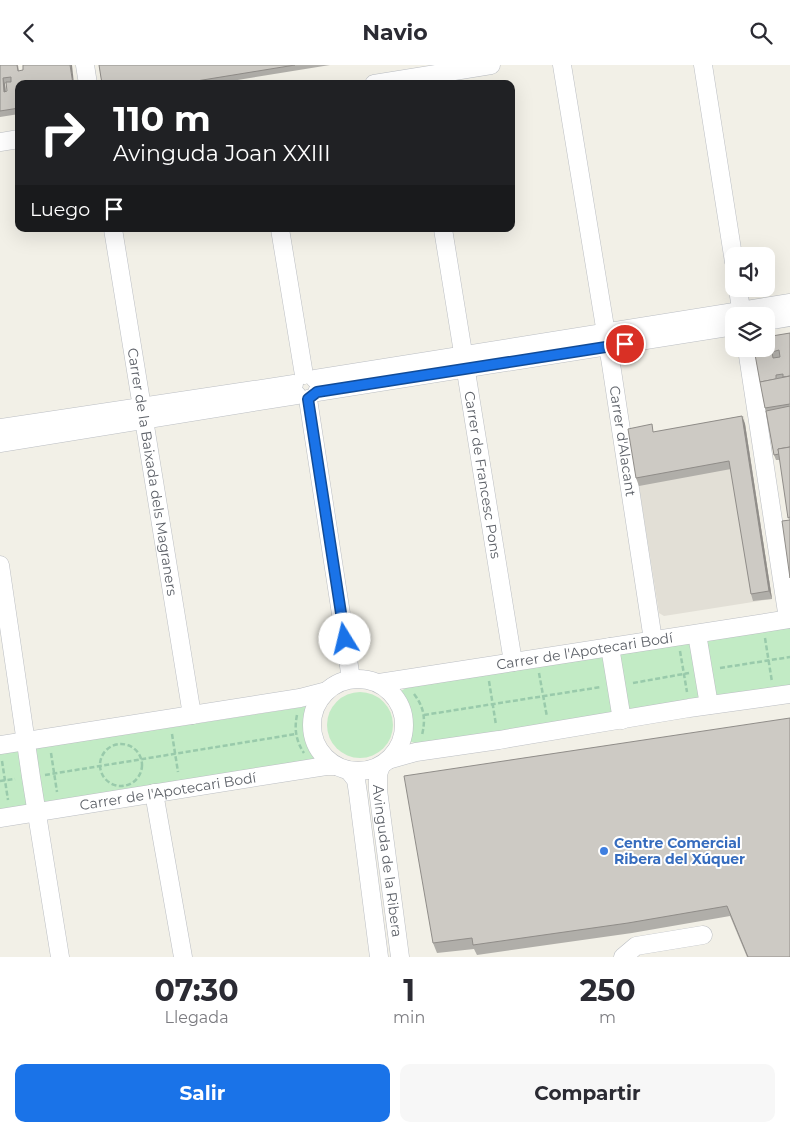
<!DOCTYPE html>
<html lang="es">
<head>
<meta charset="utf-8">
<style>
	body { margin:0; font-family:Montserrat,sans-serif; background:#f7f7f7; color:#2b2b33; height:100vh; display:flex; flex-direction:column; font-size:19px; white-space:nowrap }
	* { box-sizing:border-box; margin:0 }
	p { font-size:16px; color:#7c7c81 }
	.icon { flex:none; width:28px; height:28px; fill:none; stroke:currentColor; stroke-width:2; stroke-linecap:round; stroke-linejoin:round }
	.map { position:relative; height:892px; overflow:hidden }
	.drawer { display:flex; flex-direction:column; background:#fff; flex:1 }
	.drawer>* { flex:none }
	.banner { position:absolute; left:15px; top:15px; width:500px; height:152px; border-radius:10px; box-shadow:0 5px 20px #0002; background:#202124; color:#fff; overflow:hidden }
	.fabs { position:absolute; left:725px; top:182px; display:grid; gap:10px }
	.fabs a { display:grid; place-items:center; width:50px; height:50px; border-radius:10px; background:#fff; box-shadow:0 5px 20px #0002; font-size:25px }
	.pin { position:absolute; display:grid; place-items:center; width:42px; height:42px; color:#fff; margin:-21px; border:2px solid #fff; border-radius:50%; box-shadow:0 1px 5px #0007 }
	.me { position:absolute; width:55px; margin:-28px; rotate:351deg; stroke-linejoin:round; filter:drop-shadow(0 0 4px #0008) }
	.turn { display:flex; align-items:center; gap:18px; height:105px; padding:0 15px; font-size:22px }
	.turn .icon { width:65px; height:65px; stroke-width:2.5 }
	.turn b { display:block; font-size:35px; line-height:42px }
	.then { display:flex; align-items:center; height:48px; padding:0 15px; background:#0003; gap:10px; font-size:19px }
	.eta { display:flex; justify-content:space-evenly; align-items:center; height:85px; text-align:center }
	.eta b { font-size:30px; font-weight:700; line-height:35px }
	.primary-button { display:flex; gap:10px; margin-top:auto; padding:10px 15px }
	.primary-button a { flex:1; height:58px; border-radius:10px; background:#1a73e8; color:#fff; font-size:20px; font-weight:700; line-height:58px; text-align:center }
	.primary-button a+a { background:#f7f7f7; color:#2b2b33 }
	header { display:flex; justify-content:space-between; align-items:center; height:65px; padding:0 15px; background:#fff; font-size:22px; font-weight:700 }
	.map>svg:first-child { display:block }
	.education { fill:#e2dfd6 }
	.green { fill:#c2ebc5 }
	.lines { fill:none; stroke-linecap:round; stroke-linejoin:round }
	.minor-casing { stroke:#bbbec3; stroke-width:19 }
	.path { stroke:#99caab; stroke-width:2.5; stroke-dasharray:5 2.5; stroke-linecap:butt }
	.minor { stroke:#fff; stroke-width:18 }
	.wall { fill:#b0aea9; fill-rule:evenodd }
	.shaded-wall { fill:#908d89 }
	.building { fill:#cdcac4; stroke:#908d89; fill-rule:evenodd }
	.route-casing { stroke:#114b97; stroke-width:12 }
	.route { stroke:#1a73e8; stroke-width:9 }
	.shop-dot { fill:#3f7fe0; stroke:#fff; stroke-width:2 }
	.labels { text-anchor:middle; stroke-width:4; stroke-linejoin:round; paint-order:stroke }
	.street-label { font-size:14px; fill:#5e6269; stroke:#fff }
	.shop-label { font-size:14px; font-weight:bold; fill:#366cbe; stroke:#fff; text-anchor:start }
</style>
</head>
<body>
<header><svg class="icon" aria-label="back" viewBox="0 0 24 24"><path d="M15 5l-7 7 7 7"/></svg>Navio<svg class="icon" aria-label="search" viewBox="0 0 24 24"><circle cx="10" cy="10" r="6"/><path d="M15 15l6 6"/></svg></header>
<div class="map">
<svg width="790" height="892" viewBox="0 0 790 892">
	<rect width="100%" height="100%" fill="#f2f0e7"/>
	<path class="education" d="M744,351L772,534L664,551L659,548L631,371Z"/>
	<g class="green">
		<path d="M790,562V620L420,679L411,677C409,671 412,667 412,661C412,648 406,638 399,627L406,623Z"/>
		<circle cx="360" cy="660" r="33"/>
		<path d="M309,641C305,661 307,676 317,694L0,745V689Z"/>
	</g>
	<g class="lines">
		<g class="minor-casing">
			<g id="minor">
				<path d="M85,0L88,19"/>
				<path id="s1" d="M562,0L611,299L653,575"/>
				<path d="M703,0L734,197"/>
				<path d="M374,19L491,0"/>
				<path d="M0,77L19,74"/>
				<path id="s2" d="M113,164L192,650"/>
				<path d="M280,164L304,310"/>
				<path id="s3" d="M443,164L513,597"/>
				<path d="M738,224L742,251"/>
				<path d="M766,256L790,252"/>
				<path d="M747,284L788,554"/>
				<path d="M315,314L790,238"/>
				<path d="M317,327L734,261"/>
				<path d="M308,334L351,614"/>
				<path d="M0,363L294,319"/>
				<path d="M0,378L297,330"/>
				<path d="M0,500L31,712L60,892"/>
				<path d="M697,569L709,640"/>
				<path d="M610,582L622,655"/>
				<circle cx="358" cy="660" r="46"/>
				<path id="s4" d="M379,618L790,554"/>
				<path d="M0,680L300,633L327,626"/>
				<path d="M391,694L416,687L499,675L689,643L790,629"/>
				<path id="s5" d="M381,701L378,709V725L400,892"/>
				<path d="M349,706L356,715L358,728L379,892"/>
				<path d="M154,728L183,892"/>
				<path id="s6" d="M0,753L326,701H336"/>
				<path d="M623,892L636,881L703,870"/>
			</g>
		</g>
		<g class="path">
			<path d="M765,573L772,617"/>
			<path d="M680,586L687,627"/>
			<path d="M720,603L790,592"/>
			<path d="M539,608L547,652"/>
			<path d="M489,616L496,660"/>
			<path d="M633,618L689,608"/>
			<path d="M414,629C424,642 426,654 422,670"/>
			<path d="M297,650C294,664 296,676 304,688"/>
			<path d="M424,650L601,622"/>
			<path d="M172,669L178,707"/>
			<circle cx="121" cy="700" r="21"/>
			<path d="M51,688L57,727"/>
			<path d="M2,696L8,735"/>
			<path d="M45,710L296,669"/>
			<path d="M0,716L15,714"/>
		</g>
		<use href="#minor" class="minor"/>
	</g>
	<g class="wall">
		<path d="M0,0H18L19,6L72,0L19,19V49L0,52ZM6,18L7,26H6L5,19Z"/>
		<path d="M99,0H330L213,19H102Z"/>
		<path d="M790,268V513L789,455L780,395H776L774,390L754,284Z"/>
		<path d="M742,351L745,359L772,534L753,536L751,529L731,404L639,421L636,413L655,367Z"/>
		<path d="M790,653V892H747L730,851L632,868L477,890L474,884L437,888L433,878Z"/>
	</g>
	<g class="shaded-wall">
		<path d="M70,0H72L74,19H73Z"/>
		<path d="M3,13L5,19L6,32L4,27Z"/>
		<path d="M742,351L745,359L772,534L769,526Z"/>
	</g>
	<g class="building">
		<path d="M0,0H17L18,6L23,5V0H70L73,19H19V43L0,46ZM11,12V17H6L7,26L4,27L3,13Z"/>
		<path d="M99,0H295L178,19H102Z"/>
		<path d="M790,268V311L783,312V309L776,310V314L760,317L754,284H766V272ZM779,285L780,292L773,293L772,287Z"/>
		<path d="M790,311V339L765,343L760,317Z"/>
		<path d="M790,341V382L778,384L779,389L774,390L766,346Z"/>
		<path d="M742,351L769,526L751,529L729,396L636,413L628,364L652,359L653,367Z"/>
		<path d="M790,382V452L788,453L778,384Z"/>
		<path d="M790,455V513L782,456Z"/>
		<path d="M790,653V892H748L727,841L628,858L473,880L472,873L433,878L404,711Z"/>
	</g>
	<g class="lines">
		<g class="route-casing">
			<path id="route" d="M345,574L308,334L317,327L625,279"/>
		</g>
		<use href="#route" class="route"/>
	</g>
	<circle class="shop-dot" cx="604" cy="786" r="5"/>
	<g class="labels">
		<g class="street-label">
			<text dy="5" stroke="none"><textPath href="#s1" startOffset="381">Carrer d'Alacant</textPath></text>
			<text dy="5" stroke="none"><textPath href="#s2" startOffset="246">Carrer de la Baixada dels Magraners</textPath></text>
			<text dy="5" stroke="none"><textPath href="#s3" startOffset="249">Carrer de Francesc Pons</textPath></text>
			<text dy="5" stroke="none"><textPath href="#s4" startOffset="208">Carrer de l'Apotecari Bodí</textPath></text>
			<text dy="5" stroke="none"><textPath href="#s6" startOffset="170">Carrer de l'Apotecari Bodí</textPath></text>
			<text dy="5" stroke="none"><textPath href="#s5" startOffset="96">Avinguda de la Ribera</textPath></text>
		</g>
		<g class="shop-label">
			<text x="614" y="783">Centre Comercial<tspan x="614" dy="16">Ribera del Xúquer</tspan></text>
		</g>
	</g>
</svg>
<div class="fabs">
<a><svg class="icon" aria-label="sound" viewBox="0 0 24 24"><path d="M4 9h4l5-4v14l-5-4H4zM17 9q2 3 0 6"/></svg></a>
<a><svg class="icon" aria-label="layers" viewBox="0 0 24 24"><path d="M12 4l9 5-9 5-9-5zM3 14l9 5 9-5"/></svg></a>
</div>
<div class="pin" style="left:625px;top:279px;background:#d93025"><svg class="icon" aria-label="arrive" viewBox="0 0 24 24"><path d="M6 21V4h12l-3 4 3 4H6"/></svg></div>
<svg class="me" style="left:345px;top:574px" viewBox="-20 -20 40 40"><circle r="19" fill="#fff"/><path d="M0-13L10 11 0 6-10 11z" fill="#1a73e8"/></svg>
<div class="banner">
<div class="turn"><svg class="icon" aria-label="right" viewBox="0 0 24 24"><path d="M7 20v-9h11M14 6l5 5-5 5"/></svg><div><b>110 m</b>Avinguda Joan XXIII</div></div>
<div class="then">Luego<svg class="icon" aria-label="arrive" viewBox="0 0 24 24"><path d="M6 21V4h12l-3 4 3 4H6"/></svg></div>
</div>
</div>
<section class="drawer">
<div class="eta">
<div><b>07:30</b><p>Llegada</p></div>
<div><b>1</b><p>min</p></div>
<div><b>250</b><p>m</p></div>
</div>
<div class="primary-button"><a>Salir</a><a>Compartir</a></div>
</section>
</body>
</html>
